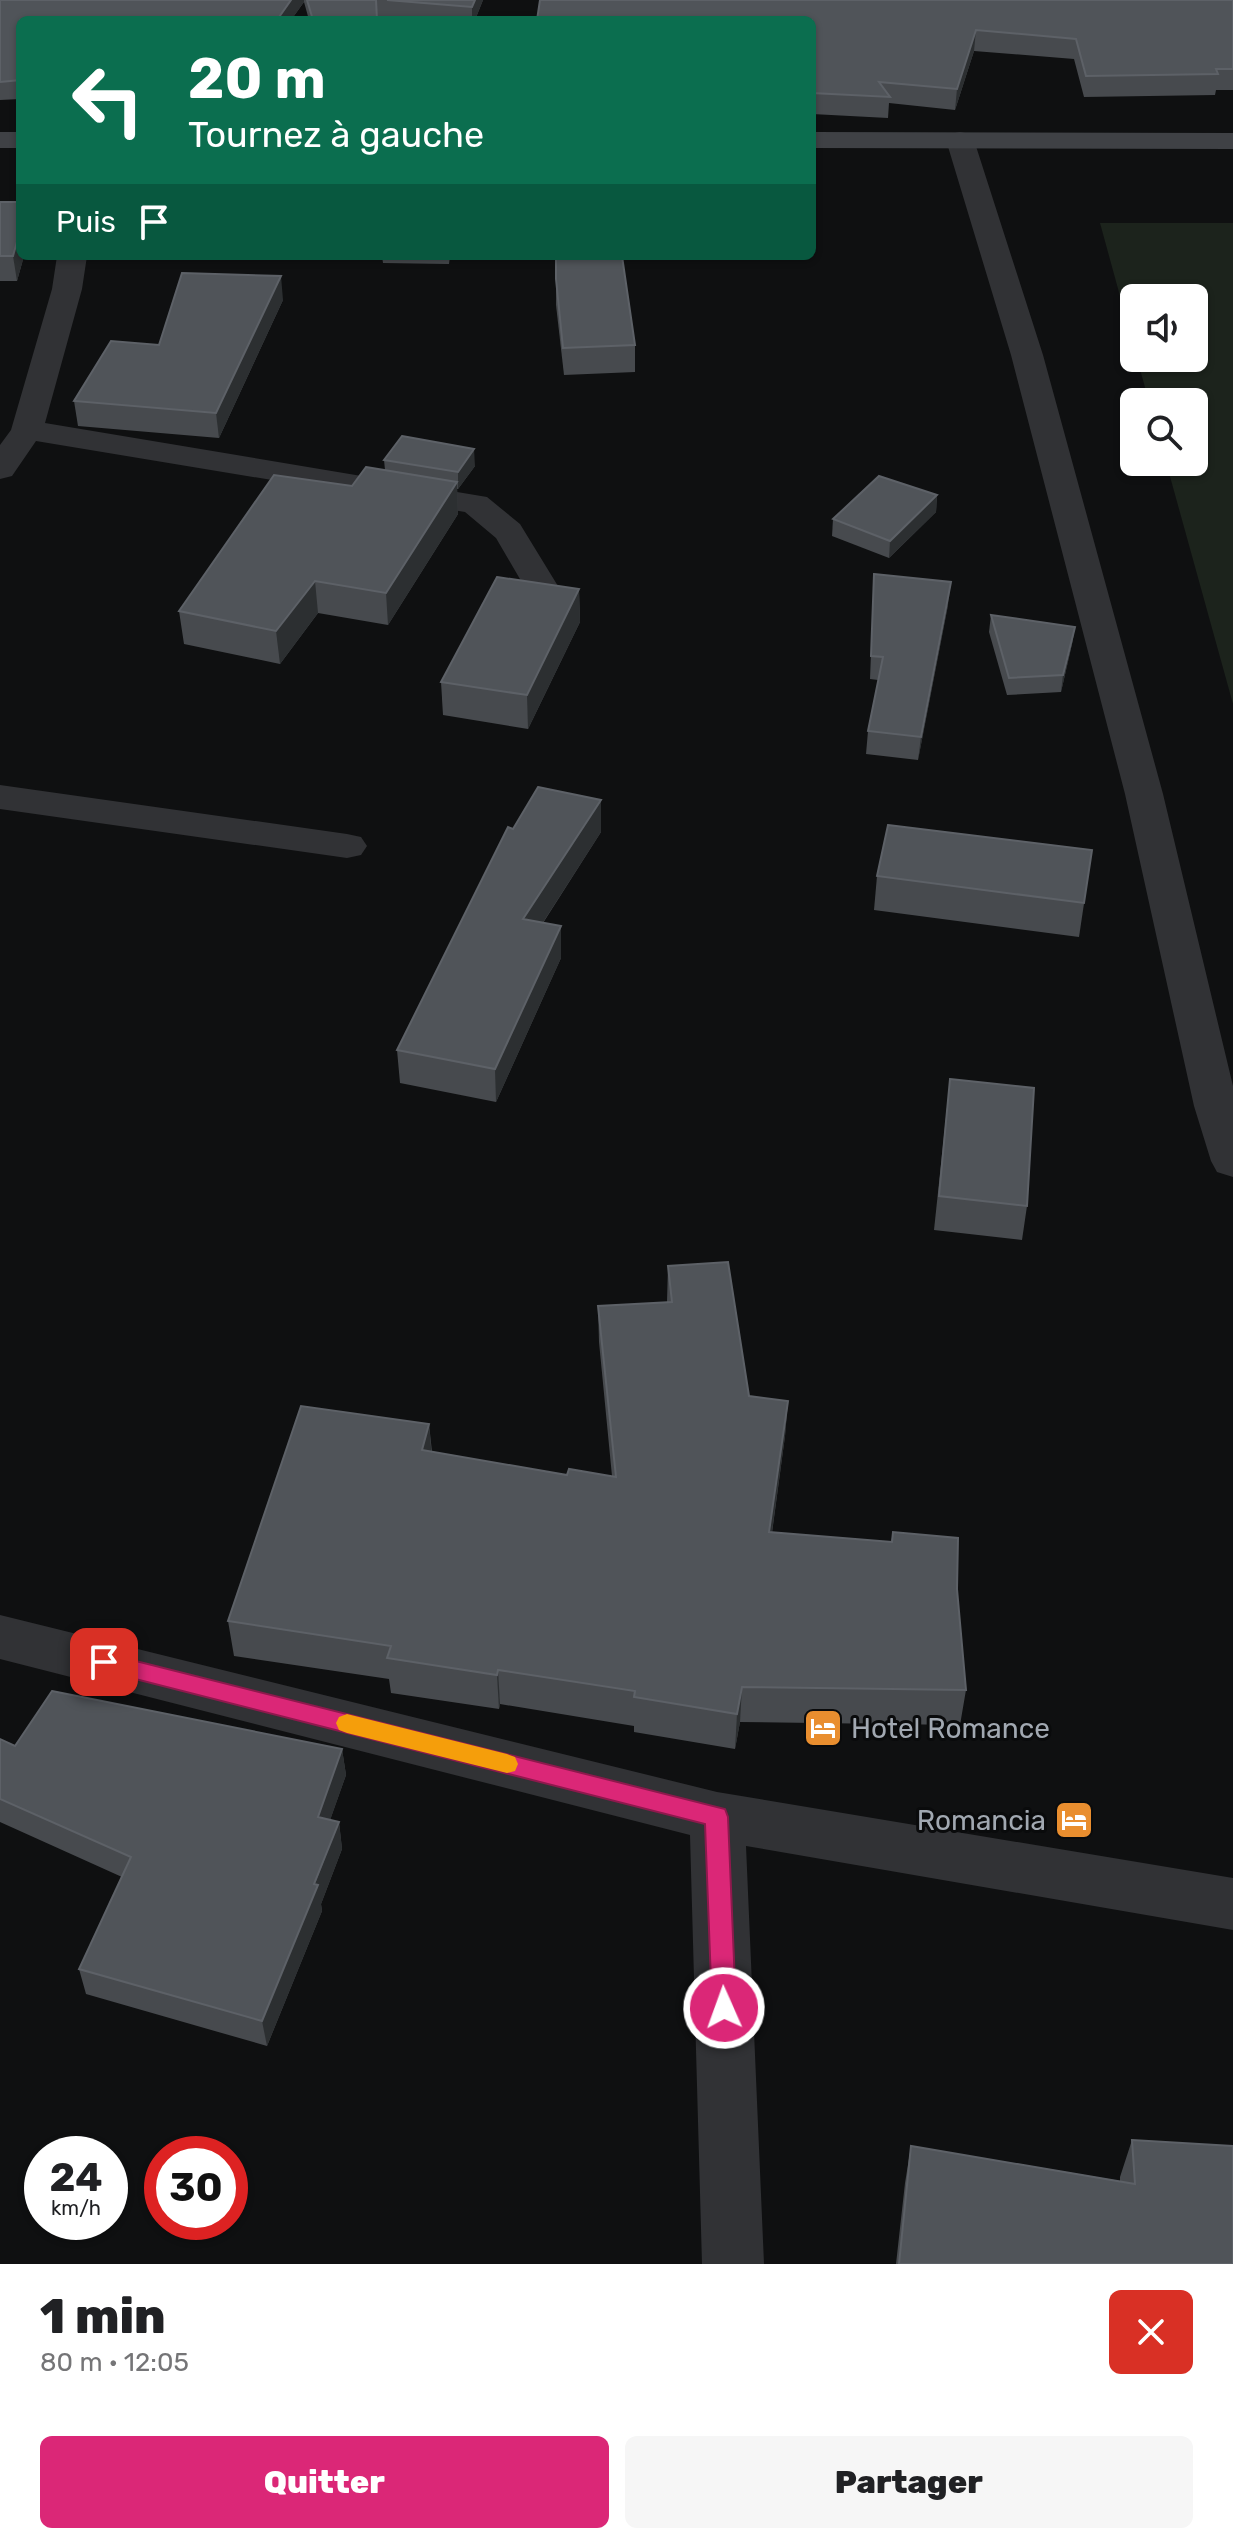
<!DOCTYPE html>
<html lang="fr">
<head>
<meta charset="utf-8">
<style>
	body { margin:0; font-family:Rubik,sans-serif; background:#f6f6f6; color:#202124; height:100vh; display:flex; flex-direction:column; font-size:30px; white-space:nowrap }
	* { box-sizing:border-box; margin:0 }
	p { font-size:26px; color:#757577 }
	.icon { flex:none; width:44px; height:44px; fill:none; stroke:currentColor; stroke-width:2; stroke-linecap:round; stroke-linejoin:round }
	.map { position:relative; height:2264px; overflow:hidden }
	.side { display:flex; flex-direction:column; background:#fff; flex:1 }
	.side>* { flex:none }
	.banner { position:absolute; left:16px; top:16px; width:800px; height:244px; border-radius:12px; box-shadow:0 2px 6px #0004; background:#0b6e4f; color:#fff; overflow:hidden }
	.tools { position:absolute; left:1120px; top:284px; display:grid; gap:16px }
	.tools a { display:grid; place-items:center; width:88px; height:88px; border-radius:12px; background:#fff; box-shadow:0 2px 6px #0004; font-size:40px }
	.speed { position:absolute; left:24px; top:2136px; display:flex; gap:16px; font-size:40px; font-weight:700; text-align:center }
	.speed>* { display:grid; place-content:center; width:104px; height:104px; border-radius:50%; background:#fff; box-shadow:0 2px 6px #0004; line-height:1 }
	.speed small { font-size:20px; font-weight:400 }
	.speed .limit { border:12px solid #d22; background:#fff; color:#111 }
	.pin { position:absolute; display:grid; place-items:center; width:68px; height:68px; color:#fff; margin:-34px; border-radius:16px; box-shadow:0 4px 12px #0006 }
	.me { position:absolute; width:88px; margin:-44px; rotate:358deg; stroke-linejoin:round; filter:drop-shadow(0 0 6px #0008) }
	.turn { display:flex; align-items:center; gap:28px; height:168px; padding:0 40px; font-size:36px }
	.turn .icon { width:104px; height:104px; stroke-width:2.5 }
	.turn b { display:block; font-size:56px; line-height:68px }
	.then { display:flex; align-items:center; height:76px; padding:0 40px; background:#0003; gap:16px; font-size:30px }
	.round { display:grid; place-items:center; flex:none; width:84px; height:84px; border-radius:12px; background:#f6f6f6 }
	.overview { display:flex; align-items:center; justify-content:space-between; height:136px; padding:0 40px }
	h1 { font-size:48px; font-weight:800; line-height:60px }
	.button { display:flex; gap:16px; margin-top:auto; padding:16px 40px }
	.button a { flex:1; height:92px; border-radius:12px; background:#db2777; color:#fff; font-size:32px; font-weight:800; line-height:92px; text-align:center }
	.button a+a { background:#f6f6f6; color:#202124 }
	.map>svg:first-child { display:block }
	.green { fill:#1c231c }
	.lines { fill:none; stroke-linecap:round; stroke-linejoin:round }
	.street { fill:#313235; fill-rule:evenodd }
	.secondary { fill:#3f4145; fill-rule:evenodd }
	.wall { fill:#474a4e }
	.shaded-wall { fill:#2c2f31 }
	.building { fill:#505459; stroke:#5d6167; stroke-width:2 }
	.route { fill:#db2777; stroke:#8e194d; stroke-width:2 }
	.slow { fill:#f59e0b }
	.labels { text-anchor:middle; stroke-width:6; stroke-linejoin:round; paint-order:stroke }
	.near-poi-label { font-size:28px; fill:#a1a8b1; stroke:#0a0b0c; text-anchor:start }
</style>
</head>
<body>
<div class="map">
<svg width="1233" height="2264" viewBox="0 0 1233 2264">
	<rect width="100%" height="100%" fill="#0f1011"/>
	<path class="green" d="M1233,223V704L1166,462H1194V402H1149L1137,358H1194V298H1134V347L1100,223Z"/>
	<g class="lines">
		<g class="street">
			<path d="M960,132L970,134L974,140L1043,355L1163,794L1233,1086V1177L1217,1172L1211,1161L1194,1106L1125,794L1011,355L946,140L950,134Z"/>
			<path d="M57,256H87L82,289L45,423L487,497L520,524L561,591L555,598L543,602L531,598L496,538L465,512L36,441L12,476L0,479V445L11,430L52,289Z"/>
			<path d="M0,785L347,834L361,837L367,846L361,855L347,858L0,809Z"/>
			<path d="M0,1615L717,1792L1233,1878V1930L746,1846L764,2264H702L690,1835L0,1659Z"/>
		</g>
		<g class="secondary">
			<rect x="0" y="132" width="20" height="16"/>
			<path d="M812,132L1233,133V149L812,148Z"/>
		</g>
	</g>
	<g class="wall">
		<path d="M0,0H483L475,20H411L377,17V20H309L304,2L291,20H20V99L0,100Z"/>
		<path d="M1233,0V90H1216L1215,95L1084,97L1074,59L974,51L955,110L889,103L888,118L812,114V20Z"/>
		<path d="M0,202L20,256H24L17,281H0Z"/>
		<path d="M382,256H450L449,264L383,263Z"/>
		<path d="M556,279L635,345V372L564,375L556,305Z"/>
		<path d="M283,300L219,438L78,426L74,401L159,345Z"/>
		<path d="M384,460L475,466L458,489H457L458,514L388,625L318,613L280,664L184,644L179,611L352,486L385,470Z"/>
		<path d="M937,495L936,512L889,558L832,536L833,519Z"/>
		<path d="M874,574L948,605L918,760L866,754L868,731L878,680L870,679Z"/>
		<path d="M579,589L580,622L528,729L443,715L441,682Z"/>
		<path d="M991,615L1075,627L1072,644L1061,692L1007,695L989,632Z"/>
		<path d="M513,829L601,832L543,923L561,926V958L496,1102L400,1083L397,1050Z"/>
		<path d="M1092,850L1079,937L874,910L877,876Z"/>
		<path d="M950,1079L1027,1206L1022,1240L934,1230Z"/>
		<path d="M668,1266L749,1396L788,1401L785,1436L772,1533L891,1542L893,1532L957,1589L966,1690L960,1725L740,1722L735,1749L634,1732V1726L500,1704L499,1709L391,1693L389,1679L234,1656L228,1621L429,1424L432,1452L567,1475L612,1476L599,1342L598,1306L667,1302Z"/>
		<path d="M0,1739L15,1746L342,1749L346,1775L330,1820L339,1822L342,1849L321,1904L322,1911L267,2046L86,1994L79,1969L122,1877L0,1822Z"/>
		<path d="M1132,2140L1233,2264H896L905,2183L911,2146L1120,2181V2177Z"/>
	</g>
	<g class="shaded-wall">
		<path d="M291,0H304V2L291,20H277Z"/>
		<path d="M475,0H483L475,20H472V7Z"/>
		<path d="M976,30L974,51L955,110L957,89Z"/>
		<path d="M20,231V256H24L17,281L13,256Z"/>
		<path d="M281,276L283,300L219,438L216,413Z"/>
		<path d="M474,449L475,466L458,489V472Z"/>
		<path d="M457,482L458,514L388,625L386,593Z"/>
		<path d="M937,495L936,512L889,558L890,541Z"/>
		<path d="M315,581L318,613L280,664L276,631Z"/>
		<path d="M951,582L948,605L918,760L921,737Z"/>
		<path d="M579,589L580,622L528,729L527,695Z"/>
		<path d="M1075,627L1072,644L1061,692L1063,675Z"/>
		<path d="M601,800V832L524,952L523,919Z"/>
		<path d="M561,926V958L496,1102L495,1069Z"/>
		<path d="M788,1401L785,1436L767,1568L769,1532Z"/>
		<path d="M429,1424L432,1459L422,1450Z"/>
		<path d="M498,1670L500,1704L499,1709L497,1675Z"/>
		<path d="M742,1687L740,1722L735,1749L737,1714Z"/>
		<path d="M342,1749L346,1775L322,1843L318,1817Z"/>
		<path d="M339,1822L342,1849L321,1904L322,1911L267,2046L262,2021Z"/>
	</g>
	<g class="building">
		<path d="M0,0H291L277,20H20V80L0,82Z"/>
		<path d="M307,0H376L377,20H313Z"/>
		<path d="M387,0H475L472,7Z"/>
		<path d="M540,0H1233V69H1216L1218,74L1086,76L1076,39L976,30L957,89L879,82L890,97L812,93V20H537Z"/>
		<path d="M0,202H20V231L13,256H0Z"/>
		<path d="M556,256H622L635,345L563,348L556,279Z"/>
		<path d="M182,273L281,276L216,413L74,401L111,341L159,345Z"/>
		<path d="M402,436L474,449L458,472L384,460Z"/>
		<path d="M366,467L457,482L386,593L315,581L276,631L179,611L274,475L352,486Z"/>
		<path d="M879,476L937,495L890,541L833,519Z"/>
		<path d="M874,574L951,582L921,737L868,731L883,657L871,656Z"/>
		<path d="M497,577L579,589L527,695L441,682Z"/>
		<path d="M991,615L1075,627L1063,675L1009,678Z"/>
		<path d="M538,787L601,800L523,919L561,926L495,1069L397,1050L508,827L513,829Z"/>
		<path d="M888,825L1092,850L1084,903L877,876Z"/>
		<path d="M950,1079L1034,1088L1027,1206L939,1196Z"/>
		<path d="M728,1262L749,1396L788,1401L769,1532L892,1542L893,1532L958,1538L957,1589L966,1690L742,1687L737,1714L634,1697L635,1691L498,1670L497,1675L387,1658L391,1646L228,1621L301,1406L429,1424L422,1450L567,1475L569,1469L616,1477L598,1306L672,1302L668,1266Z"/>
		<path d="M52,1691L342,1749L318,1817L339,1822L314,1884L318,1885L262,2021L79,1969L131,1857L0,1799V1739L15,1746Z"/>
		<path d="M1132,2140L1233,2146V2264H899L911,2146L1135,2184Z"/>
	</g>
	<path class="route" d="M104,1653L725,1809L728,1817L736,2008L732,2016L724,2020L715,2016L712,2008L705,1824L104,1671L96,1668L93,1662L96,1655Z"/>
	<path class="slow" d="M347,1714L507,1754L515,1757L518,1764L515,1771L507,1773L347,1733L339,1730L336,1723L339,1717Z"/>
	<defs>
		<g id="hotel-square" transform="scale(2)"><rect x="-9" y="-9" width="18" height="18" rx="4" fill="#e98e2f" stroke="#0a0b0c"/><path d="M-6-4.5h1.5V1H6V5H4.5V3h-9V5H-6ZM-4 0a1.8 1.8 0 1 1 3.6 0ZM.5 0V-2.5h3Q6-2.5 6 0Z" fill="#fff"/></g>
	</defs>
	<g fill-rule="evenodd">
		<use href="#hotel-square" x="823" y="1728"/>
		<use href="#hotel-square" x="1074" y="1820"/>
	</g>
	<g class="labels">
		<g class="near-poi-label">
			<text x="851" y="1738">Hotel Romance</text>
			<text x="1046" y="1830" text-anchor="end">Romancia</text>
		</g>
	</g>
</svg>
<div class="tools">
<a><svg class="icon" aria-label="sound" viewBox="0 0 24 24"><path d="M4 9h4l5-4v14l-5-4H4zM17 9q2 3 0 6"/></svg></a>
<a><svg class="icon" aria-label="search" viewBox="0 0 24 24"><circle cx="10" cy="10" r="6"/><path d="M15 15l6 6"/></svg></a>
</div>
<div class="speed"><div>24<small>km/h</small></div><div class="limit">30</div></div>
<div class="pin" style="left:104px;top:1662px;background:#d93025"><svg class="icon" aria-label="arrive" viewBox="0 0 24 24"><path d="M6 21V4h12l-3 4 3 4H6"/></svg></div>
<svg class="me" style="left:724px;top:2008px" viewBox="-20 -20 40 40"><circle r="17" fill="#db2777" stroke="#fff" stroke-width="3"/><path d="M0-11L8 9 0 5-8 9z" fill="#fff"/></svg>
<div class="banner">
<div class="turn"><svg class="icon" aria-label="left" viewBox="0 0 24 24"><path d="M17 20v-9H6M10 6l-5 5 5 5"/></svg><div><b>20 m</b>Tournez à gauche</div></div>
<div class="then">Puis<svg class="icon" aria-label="arrive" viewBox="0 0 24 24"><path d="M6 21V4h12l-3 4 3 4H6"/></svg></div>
</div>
</div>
<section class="side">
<div class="overview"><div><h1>1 min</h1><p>80 m · 12:05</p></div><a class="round" style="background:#d93025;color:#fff"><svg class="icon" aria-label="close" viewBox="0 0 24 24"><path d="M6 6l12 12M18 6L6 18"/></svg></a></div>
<div class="button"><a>Quitter</a><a>Partager</a></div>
</section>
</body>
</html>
